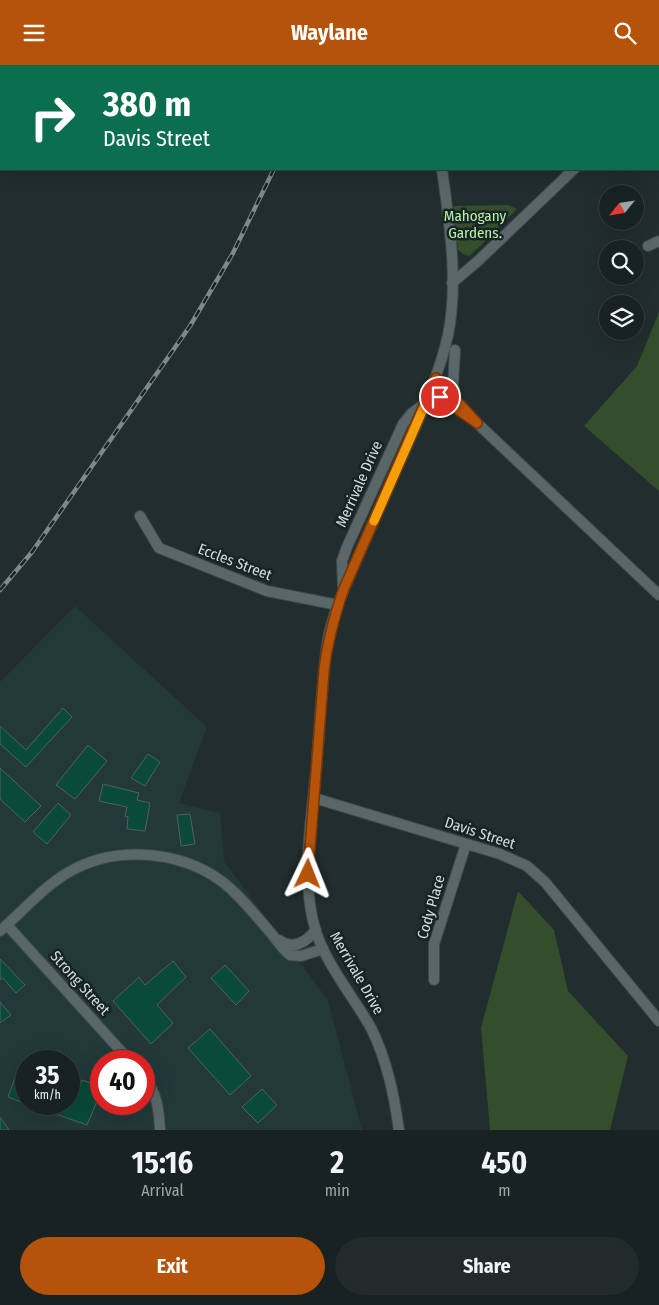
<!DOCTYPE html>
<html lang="en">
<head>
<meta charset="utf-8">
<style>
	body { margin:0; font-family:"Fira Sans Condensed",sans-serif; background:#222a2a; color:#f1f3f6; height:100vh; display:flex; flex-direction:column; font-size:19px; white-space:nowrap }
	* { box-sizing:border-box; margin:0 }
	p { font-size:16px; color:#9fa4a5 }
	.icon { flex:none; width:28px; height:28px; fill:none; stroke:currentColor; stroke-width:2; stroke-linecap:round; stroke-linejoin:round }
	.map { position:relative; height:1065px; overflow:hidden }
	.details { display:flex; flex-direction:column; background:#192222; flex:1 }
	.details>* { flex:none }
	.top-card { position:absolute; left:0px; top:0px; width:660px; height:105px; box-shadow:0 5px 20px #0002,0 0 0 1px #373f40; background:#0b6e4f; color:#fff; overflow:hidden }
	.needle { width:32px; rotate:240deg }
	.fabs { position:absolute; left:599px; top:120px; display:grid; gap:10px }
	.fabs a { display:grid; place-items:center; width:45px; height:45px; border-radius:50%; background:#192222; box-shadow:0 5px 20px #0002,0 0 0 1px #373f40; font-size:25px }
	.speed { position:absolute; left:15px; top:985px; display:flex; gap:10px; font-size:25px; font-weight:700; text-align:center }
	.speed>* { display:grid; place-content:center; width:65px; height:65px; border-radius:50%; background:#192222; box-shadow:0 5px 20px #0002,0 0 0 1px #373f40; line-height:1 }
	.speed small { font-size:12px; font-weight:400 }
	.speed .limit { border:8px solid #d22; background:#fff; color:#111 }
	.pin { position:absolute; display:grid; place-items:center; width:42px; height:42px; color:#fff; margin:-21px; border:2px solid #fff; border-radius:50%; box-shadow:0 1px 5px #0007 }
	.me { position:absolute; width:55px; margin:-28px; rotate:2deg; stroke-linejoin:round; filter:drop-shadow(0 0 4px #0008) }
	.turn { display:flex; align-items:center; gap:18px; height:105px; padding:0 20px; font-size:22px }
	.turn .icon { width:65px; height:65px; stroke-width:2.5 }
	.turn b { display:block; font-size:35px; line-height:42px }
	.eta { display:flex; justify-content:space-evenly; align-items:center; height:85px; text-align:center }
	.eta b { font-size:30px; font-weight:700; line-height:35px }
	.button { display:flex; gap:10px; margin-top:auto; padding:10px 20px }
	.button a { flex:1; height:58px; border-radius:30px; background:#b45309; color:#fff; font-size:20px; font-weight:700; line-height:58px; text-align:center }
	.button a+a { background:#222a2a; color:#f1f3f6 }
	header { display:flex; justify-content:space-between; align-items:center; height:65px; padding:0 20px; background:#b45309; color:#fff; font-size:22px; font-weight:700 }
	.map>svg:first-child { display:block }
	.built { fill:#223839; fill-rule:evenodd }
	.green { fill:#344d2b }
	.building { fill:#094a39; stroke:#53605b }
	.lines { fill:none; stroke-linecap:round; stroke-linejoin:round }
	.minor-casing { stroke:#3e4a4a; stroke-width:12 }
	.minor { stroke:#596768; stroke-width:10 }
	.rail-casing { stroke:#7f8989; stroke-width:4.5 }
	.rail { stroke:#172425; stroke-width:2.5; stroke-dasharray:8; stroke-linecap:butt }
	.route-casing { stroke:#753606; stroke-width:12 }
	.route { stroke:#b45309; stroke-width:9 }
	.slow { stroke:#f59e0b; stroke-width:9 }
	.labels { text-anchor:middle; stroke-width:5; stroke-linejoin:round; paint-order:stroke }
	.park-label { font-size:15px; fill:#b9f1a6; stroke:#172425 }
	.street-label { font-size:15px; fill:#d5dddd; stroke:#172425 }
</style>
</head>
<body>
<header><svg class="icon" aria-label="menu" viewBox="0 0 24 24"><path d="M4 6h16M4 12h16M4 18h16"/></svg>Waylane<svg class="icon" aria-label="search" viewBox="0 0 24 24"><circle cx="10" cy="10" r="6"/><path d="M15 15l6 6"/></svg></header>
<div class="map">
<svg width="659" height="1065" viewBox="0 0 659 1065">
	<rect width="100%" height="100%" fill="#212d2e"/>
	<path class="built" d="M75,541L207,662L179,738L220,748L224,796L328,935L362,1065H0V617ZM26,996H69V1039H26ZM101,996H144V1039H101Z"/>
	<g class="green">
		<path d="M508,140L517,144L473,188L469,191L463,189L458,185L453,141Z"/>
		<path d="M659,247V426L584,361L637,301Z"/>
		<path d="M518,826L554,865L568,926L628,991L610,1065H490L481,963Z"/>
	</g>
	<g class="building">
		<path d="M63,643L72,652L26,702L0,679V661L26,685Z"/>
		<path d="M88,680L107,696L75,734L56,720Z"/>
		<path d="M148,689L160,697L145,721L131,713Z"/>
		<path d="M0,703L41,741L25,757L0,734Z"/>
		<path d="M103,719L139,728L137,735L150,738L145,766L127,764L128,752L125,751L127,742L99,736Z"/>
		<path d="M58,738L71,750L47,779L33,767Z"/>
		<path d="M190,749L195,779L181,781L177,750Z"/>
		<path d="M0,894L25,920L16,928L3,913L0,915Z"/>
		<path d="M173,896L186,912L157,940L173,958L151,979L113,936L139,912L145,920Z"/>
		<path d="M225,900L249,926L236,940L211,913Z"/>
		<path d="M0,937L11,950L0,958Z"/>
		<path d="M210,964L251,1011L230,1030L188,983Z"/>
		<path d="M19,1002L26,1005V1039L8,1032Z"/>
		<path d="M82,1015L101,1022V1027L87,1060L27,1039H69V1021L78,1025Z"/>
		<path d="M262,1024L277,1040L258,1058L242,1042Z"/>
		<path d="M0,1052L9,1065H0Z"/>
	</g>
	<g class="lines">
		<g class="minor-casing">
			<g id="minor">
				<path d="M428,0V1"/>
				<path d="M519,0V1"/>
				<path d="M601,1V0"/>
				<path d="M659,90V91"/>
				<path d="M648,181L659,176"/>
				<path d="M452,218L478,196L574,104"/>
				<path d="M455,285L453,320L456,333"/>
				<path d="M435,313L477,358L659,530"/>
				<path d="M430,329L443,333L458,344"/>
				<path d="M140,451L159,483L267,526L338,540"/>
				<path d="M343,522L342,496L347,482L403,359L411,349L424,339"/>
				<path d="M314,733L500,789L527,801L545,817L659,956"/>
				<path d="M7,860L130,996"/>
				<path d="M0,866C23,846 43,822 69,807C119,778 190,786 232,825C246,838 258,853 270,867C277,875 282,884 290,890L301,891L323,884"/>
				<path d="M279,875C293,886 306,877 316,865"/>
				<path d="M434,915V879L466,779"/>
				<path d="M144,1012C157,1027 159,1045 160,1065"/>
				<path d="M399,1065C394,1030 387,995 371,963C353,931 328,902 316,867C300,815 311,759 316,706C320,664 321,622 327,580C332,547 348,516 361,485C377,448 394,411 410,374C425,340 440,306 448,270C459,216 449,157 442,104"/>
			</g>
		</g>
		<use href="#minor" class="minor"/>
		<g class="rail-casing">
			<g id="rail">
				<path d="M311,1V0"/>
				<path d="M0,525L32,487L190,261L233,188L274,104"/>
			</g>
		</g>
		<use href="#rail" class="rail"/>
	</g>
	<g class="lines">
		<g class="route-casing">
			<path id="route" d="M308,809L324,606C327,578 334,553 343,526L436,313L477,358L440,332"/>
		</g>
		<use href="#route" class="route"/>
		<path class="slow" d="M374,456L424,342"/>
	</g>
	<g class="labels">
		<g class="park-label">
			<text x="475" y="156">Mahogany<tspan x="475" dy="17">Gardens.</tspan></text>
		</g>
		<g class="street-label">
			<text transform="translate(359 419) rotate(-66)" y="5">Merrivale Drive</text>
			<text transform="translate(235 497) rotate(21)" y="5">Eccles Street</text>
			<text transform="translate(480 768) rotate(18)" y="5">Davis Street</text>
			<text transform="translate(431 842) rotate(-74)" y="5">Cody Place</text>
			<text transform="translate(357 908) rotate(60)" y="5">Merrivale Drive</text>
			<text transform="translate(80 918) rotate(48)" y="5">Strong Street</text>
		</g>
	</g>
</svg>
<div class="fabs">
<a><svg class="needle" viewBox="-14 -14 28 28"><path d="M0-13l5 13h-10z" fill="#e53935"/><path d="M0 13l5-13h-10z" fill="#9fa4a5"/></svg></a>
<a><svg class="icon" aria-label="search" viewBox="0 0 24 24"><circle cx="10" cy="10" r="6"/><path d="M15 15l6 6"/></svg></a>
<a><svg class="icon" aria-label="layers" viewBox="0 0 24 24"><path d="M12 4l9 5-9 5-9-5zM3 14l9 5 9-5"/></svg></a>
</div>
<div class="speed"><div>35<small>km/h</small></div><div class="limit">40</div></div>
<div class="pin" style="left:440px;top:332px;background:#d93025"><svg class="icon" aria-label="arrive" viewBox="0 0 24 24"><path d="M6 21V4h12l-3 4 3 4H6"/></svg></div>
<svg class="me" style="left:308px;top:809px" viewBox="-20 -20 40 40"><path d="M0-17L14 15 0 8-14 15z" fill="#b45309" stroke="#fff" stroke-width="4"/></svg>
<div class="top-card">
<div class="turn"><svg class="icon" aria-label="right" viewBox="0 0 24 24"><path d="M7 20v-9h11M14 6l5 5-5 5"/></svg><div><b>380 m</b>Davis Street</div></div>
</div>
</div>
<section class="details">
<div class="eta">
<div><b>15:16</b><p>Arrival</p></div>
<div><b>2</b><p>min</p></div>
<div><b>450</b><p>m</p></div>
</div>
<div class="button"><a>Exit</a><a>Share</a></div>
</section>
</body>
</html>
